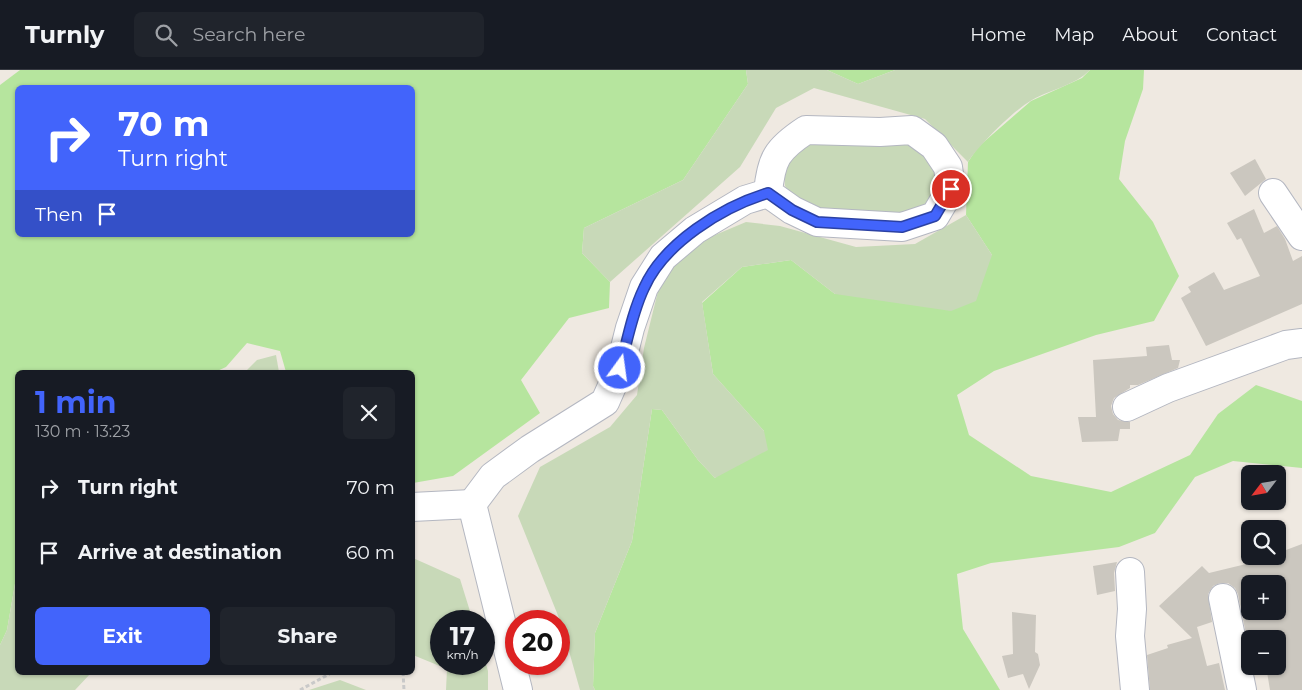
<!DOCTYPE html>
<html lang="en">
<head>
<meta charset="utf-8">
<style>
	body { margin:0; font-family:Montserrat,sans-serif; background:#20242c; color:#f1f3f6; height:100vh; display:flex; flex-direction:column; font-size:19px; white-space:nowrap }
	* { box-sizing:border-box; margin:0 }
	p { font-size:16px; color:#9ea1a6 }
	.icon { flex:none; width:28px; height:28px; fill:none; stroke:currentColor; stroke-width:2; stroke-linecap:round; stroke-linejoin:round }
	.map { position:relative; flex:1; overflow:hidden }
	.details { position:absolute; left:15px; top:300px; width:400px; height:305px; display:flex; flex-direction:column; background:#171b24; border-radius:8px; box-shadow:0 1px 4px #0004 }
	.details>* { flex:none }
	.hud { position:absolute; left:15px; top:15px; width:400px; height:152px; border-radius:8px; box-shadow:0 1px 4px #0004; background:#4264fb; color:#fff; overflow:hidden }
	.needle { width:32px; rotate:239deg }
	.controls { position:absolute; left:1241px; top:395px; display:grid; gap:10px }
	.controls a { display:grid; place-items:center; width:45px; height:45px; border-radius:8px; background:#171b24; box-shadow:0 1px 4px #0004; font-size:25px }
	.speed { position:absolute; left:430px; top:540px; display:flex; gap:10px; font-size:25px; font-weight:700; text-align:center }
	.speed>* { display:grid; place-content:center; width:65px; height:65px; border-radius:50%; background:#171b24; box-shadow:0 1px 4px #0004; line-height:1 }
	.speed small { font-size:12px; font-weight:400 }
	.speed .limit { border:8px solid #d22; background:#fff; color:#111 }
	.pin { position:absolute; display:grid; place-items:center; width:42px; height:42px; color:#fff; margin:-21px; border:2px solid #fff; border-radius:50%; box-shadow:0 1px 5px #0007 }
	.me { position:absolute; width:55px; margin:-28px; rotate:14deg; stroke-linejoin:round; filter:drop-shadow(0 0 4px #0008) }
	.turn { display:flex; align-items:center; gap:18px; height:105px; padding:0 20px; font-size:22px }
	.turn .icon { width:65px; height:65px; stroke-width:2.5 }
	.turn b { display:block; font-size:35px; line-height:42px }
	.then { display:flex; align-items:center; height:48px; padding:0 20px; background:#0003; gap:10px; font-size:19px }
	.round { display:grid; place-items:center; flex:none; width:52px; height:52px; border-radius:8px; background:#20242c }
	.overview { display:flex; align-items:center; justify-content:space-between; height:85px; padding:0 20px }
	h1 { font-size:30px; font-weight:700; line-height:38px; color:#4264fb }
	.button { display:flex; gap:10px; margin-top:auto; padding:10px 20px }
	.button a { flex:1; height:58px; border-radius:8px; background:#4264fb; color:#fff; font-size:20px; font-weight:700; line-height:58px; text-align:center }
	.button a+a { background:#20242c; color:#f1f3f6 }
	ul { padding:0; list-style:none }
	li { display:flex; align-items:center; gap:15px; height:65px; padding:0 20px }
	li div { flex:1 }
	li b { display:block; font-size:19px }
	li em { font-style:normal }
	header { display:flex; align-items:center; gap:30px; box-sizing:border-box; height:70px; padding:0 25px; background:#171b24; border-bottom:1px solid #363941 }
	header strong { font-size:24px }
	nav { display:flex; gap:28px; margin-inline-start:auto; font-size:18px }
	.search { width:350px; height:45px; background:#20242c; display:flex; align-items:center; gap:12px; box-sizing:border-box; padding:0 18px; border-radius:8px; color:#9ea1a6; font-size:19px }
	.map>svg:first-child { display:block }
	.green { fill:#b6e59e; fill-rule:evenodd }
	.cemetery { fill:#c8d9b8 }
	.building { fill:#cbc7bf; fill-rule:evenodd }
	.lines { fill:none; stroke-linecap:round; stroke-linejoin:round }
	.minor-casing { stroke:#b4b7c1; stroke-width:30 }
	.path { stroke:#c9c9c9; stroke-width:3; stroke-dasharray:4 2.5; stroke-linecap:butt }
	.minor { stroke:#fff; stroke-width:28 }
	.route-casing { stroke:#2b41a3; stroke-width:12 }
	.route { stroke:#4264fb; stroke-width:9 }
</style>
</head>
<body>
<header>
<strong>Turnly</strong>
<div class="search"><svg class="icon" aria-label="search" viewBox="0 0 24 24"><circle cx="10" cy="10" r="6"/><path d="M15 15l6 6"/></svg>Search here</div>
<nav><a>Home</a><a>Map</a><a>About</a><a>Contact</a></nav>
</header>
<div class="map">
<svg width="1302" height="620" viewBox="0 0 1302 620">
	<rect width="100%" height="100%" fill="#efe9e1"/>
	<g class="green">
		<path d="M20,0H746L748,14L683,110L584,158L582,183L610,212L609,238L569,248L521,310L540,343L453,406L413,413L412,302H286L280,281L247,273L226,297L215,302H18L17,502L7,560L0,575V15ZM18,18H412V165H18Z"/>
		<path d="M827,0H895L858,14Z"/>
		<path d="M1090,0H1144L1143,19L1125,71L1119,109L1153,152L1179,206L1154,251L1096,265L994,301L957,325L969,365L1031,406L1111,422L1190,385L1218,344L1256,315L1302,331V398L1233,391L1195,407L1155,463L1119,477L991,493L957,504L963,559L1000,620H595L593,616L595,563L632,471L652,339L662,340L698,390L715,408L764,361L713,304L702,233L742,197L791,190L835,224L992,185L966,145L968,92L978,77L1031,31L1082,8Z"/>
	</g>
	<g class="cemetery">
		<path d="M746,0H827L858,14L895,0H1090C1074,16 1051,19 1032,30C1014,40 979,75 968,92L925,49L814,18L776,38L740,97L610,212L582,183L584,158L683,110L748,14Z"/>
		<path d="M811,71L903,73L919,79L935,97L938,121L925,142L907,147L833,144L792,126L785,116L784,99L796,81Z"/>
		<path d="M966,145L992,185L976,231L951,241L835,224L791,190L742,197L702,232L713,304L764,361L768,380L715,408L698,390L662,340L652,339L632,471L595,563L593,616L595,620H580L561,553L518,446L540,397L610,357L637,325L644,278L661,209L696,173L746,152L780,156L856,177L915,174Z"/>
		<path d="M276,285L279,302H245L257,290Z"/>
		<path d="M413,488L460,509L473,551H441V594H484V587L488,601V620H446L447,599L413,585Z"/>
		<path d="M17,502L18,602L91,603L75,620H0V575L7,560Z"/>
		<path d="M340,610L366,620H309Z"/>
	</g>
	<g class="building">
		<path d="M1255,89L1266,109L1245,126L1230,103Z"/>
		<path d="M1254,139L1264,163L1277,156L1285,169L1293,191L1302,186V234L1206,276L1181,228L1191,222L1188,217L1214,202L1224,220L1260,206L1241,168L1237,170L1227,153Z"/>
		<path d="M1169,275L1172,290H1180L1178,298L1138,315H1130V318L1114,328L1111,336L1113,344L1118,350L1130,352V359H1120L1118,371L1082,372L1078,347H1096L1093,290L1147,286L1146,277Z"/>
		<path d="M1302,474V620H1270L1266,596H1278V569H1250L1248,574L1238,524L1235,518L1228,513H1220L1213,516L1208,524L1212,552L1197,557L1207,596L1219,593L1225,620H1150L1147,585L1168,578L1167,575L1192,568L1159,536L1202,496L1209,503L1279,486L1278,483ZM1250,514H1278V541H1250Z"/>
		<path d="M1117,492L1114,503L1115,521L1097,525L1093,496Z"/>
		<path d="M1012,542L1036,545L1035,582L1038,584L1040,595L1029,619L1023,604L1008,608L1002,586L1013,584Z"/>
	</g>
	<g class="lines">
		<g class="minor-casing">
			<g id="minor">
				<path d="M806,60L880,62L912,60L934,76L948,97L951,119L935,146L902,157L817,152L792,140L768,123C771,89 777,79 806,60Z"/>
				<path d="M1273,123L1302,166"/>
				<path d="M1127,337L1168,318L1286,275L1302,273"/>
				<path d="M412,437L472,434"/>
				<path d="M1130,502L1132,539L1130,566L1135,620"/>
				<path d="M1223,528L1242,620"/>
				<path d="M518,620L472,434L493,406L530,379L605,332L620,298L630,258L644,217L663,187L695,160L745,130L768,123"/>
			</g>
		</g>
		<g class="path">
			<path d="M403,602L404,620"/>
			<path d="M300,620L333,602"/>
		</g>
		<use href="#minor" class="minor"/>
	</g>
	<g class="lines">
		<g class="route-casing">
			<path id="route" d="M620,298C627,272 632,243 644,218C664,173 722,137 768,123L792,140L817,152L902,157L935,146L951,119"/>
		</g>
		<use href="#route" class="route"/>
	</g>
</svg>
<div class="controls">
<a><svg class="needle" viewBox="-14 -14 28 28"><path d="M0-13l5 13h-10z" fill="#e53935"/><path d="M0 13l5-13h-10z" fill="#9ea1a6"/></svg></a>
<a><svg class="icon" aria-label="search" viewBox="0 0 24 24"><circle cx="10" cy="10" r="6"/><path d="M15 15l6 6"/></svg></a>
<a>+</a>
<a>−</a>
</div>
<div class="speed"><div>17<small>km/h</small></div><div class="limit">20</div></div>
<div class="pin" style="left:951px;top:119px;background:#d93025"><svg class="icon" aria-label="arrive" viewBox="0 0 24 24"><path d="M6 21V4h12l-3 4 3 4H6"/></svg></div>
<svg class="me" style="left:620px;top:298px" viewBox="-20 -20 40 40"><circle r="17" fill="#4264fb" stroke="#fff" stroke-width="3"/><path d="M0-11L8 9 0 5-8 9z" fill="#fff"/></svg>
<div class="hud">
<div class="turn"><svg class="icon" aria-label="right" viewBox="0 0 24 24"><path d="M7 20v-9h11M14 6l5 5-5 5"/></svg><div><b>70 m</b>Turn right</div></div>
<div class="then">Then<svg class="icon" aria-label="arrive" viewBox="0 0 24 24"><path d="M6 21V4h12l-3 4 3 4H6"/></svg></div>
</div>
<section class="details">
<div class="overview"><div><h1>1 min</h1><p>130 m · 13:23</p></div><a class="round"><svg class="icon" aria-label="close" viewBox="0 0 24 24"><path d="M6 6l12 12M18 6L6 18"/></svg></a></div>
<ul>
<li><svg class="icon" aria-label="right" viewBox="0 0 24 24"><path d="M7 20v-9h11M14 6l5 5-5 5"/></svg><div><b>Turn right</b></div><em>70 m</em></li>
<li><svg class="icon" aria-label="arrive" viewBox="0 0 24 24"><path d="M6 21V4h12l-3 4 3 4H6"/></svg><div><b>Arrive at destination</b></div><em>60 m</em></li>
</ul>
<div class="button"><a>Exit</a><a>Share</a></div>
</section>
</div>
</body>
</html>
